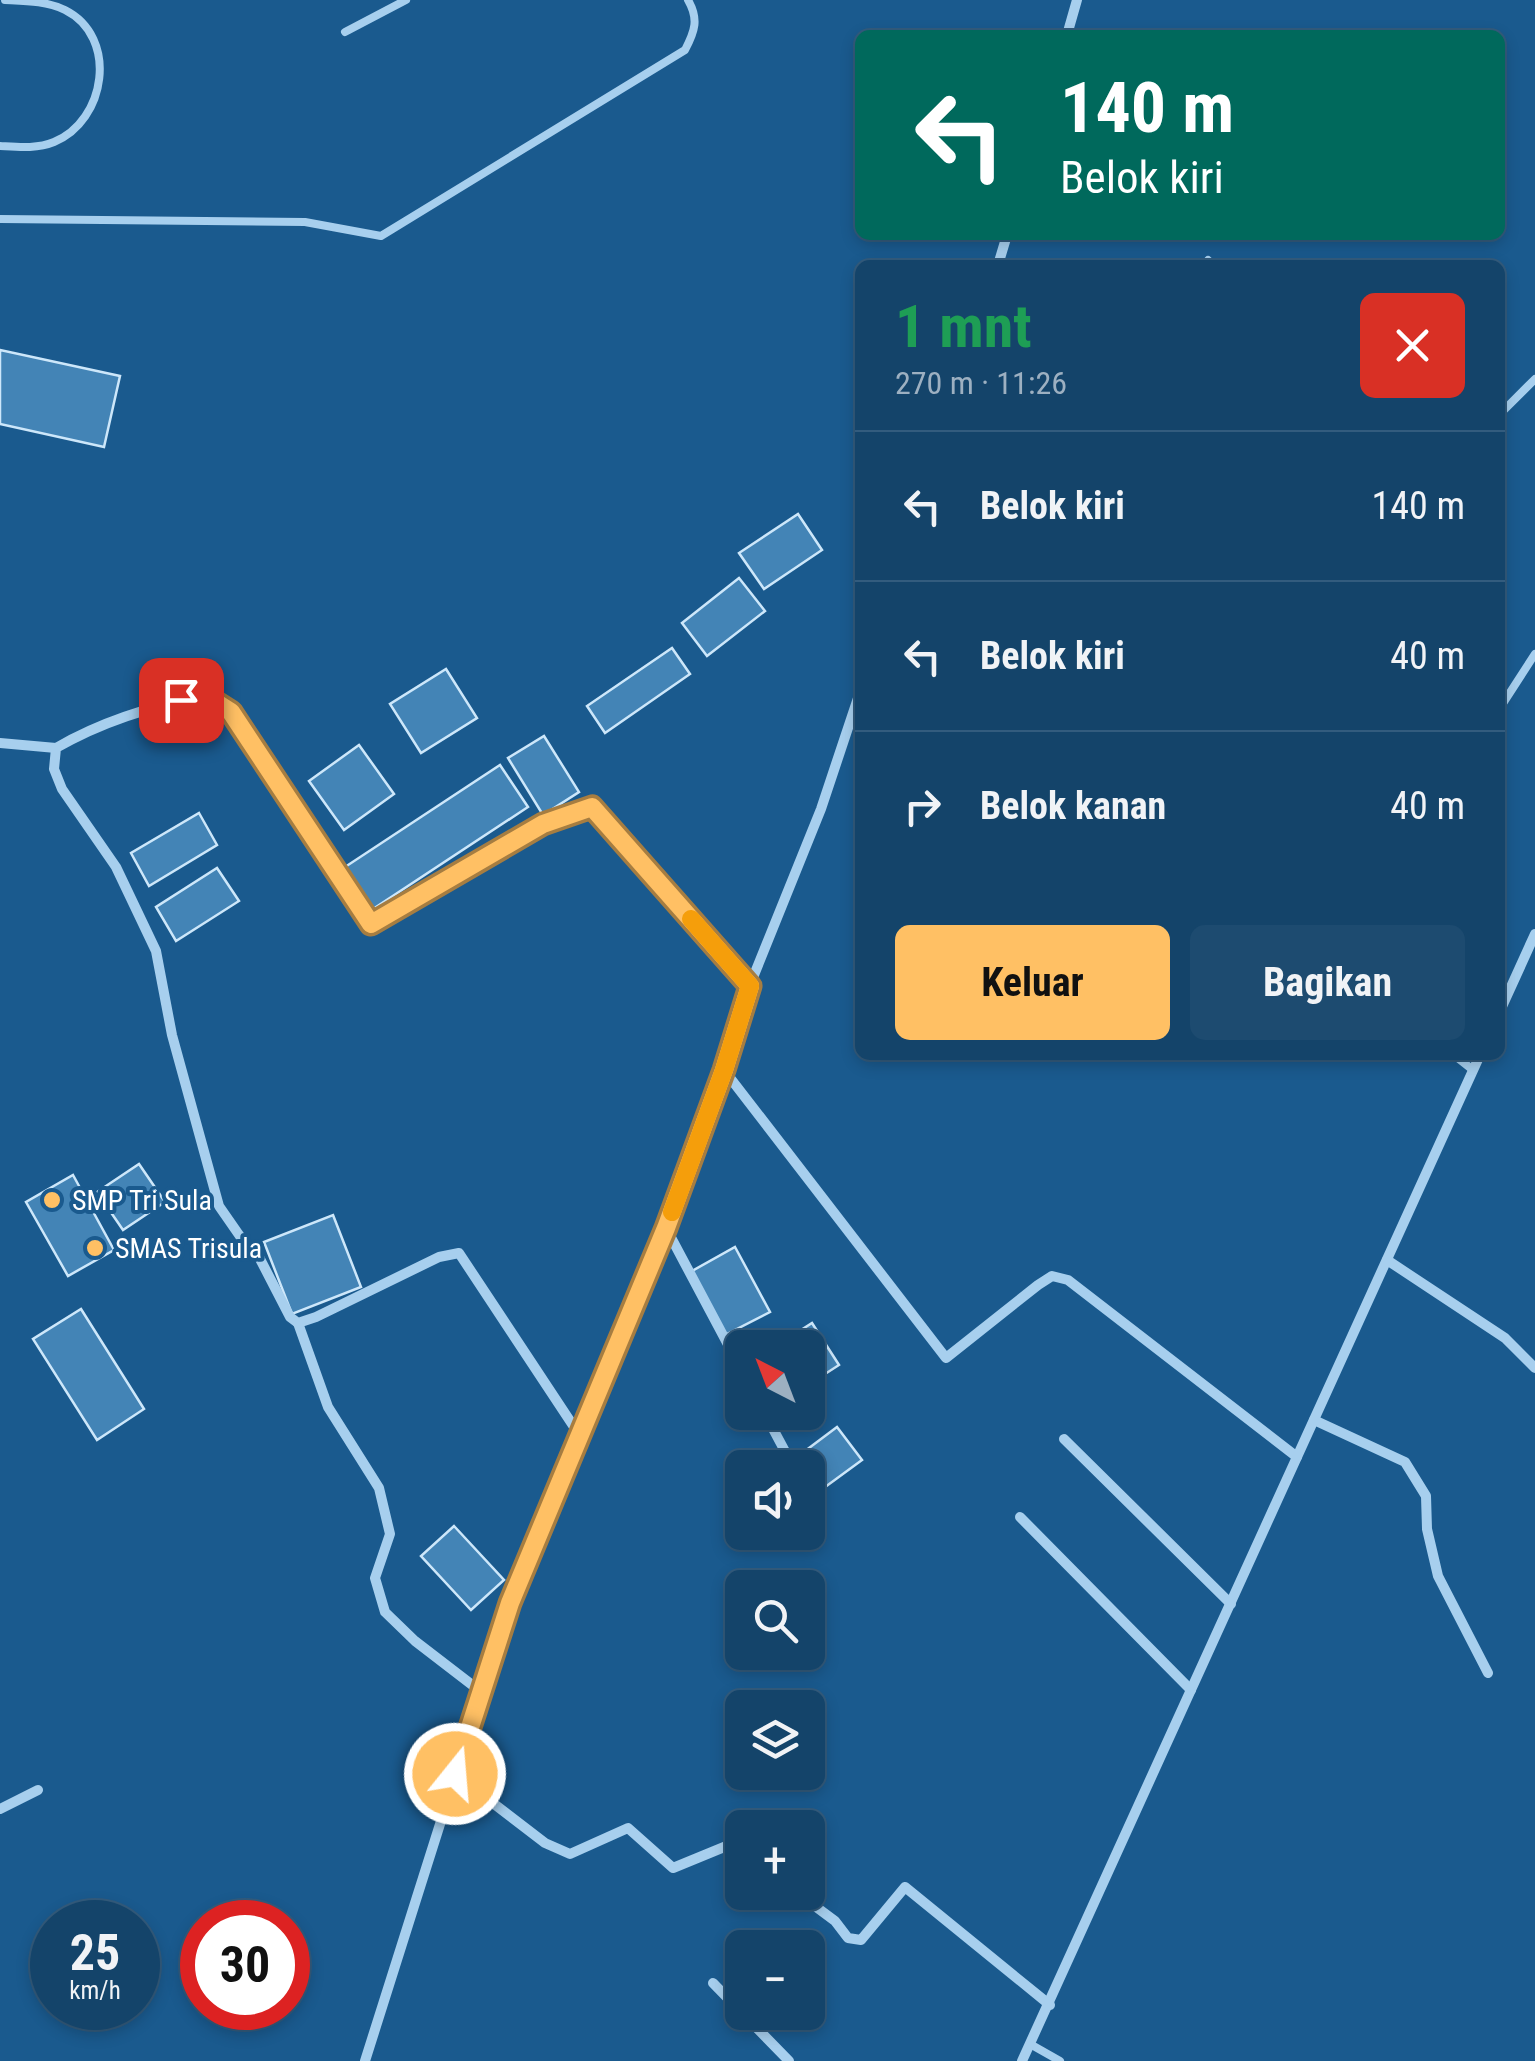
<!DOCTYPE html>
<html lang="id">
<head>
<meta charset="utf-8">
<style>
	body { margin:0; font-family:"Roboto Condensed",sans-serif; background:#1d4b70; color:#f1f3f6; height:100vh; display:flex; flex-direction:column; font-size:38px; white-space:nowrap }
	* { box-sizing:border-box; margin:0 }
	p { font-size:32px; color:#9db0c1 }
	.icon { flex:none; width:55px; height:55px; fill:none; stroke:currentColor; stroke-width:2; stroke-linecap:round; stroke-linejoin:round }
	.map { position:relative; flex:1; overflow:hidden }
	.sheet { position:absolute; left:855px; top:260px; width:650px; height:800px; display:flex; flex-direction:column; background:#14446a; border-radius:15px; box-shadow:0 5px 15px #0003,0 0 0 2px #335c7e }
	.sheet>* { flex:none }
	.guide { position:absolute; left:855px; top:30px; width:650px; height:210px; border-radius:15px; box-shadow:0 5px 15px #0003,0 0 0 2px #335c7e; background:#00695c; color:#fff; overflow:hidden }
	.needle { width:65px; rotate:318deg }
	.fabs { position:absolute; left:725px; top:1330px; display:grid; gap:20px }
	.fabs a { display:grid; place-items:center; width:100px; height:100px; border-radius:15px; background:#14446a; box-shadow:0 5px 15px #0003,0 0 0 2px #335c7e; font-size:50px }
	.speed { position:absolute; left:30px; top:1900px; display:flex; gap:20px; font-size:50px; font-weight:700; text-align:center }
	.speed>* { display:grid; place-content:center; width:130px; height:130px; border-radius:50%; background:#14446a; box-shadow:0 5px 15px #0003,0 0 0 2px #335c7e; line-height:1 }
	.speed small { font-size:25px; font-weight:400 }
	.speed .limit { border:15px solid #d22; background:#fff; color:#111 }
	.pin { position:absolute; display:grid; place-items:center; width:85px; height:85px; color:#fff; margin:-42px; border-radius:20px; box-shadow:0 5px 15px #0006 }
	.me { position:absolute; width:110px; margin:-55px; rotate:17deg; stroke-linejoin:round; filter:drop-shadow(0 0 8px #0008) }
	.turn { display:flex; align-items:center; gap:35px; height:210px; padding:0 40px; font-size:45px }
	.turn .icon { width:130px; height:130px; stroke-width:2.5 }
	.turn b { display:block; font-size:70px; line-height:85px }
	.round { display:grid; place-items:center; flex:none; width:105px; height:105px; border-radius:15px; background:#1d4b70 }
	.head { display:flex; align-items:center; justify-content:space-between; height:170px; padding:0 40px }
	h1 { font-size:60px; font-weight:700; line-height:75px; color:#1e9e55 }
	.button { display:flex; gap:20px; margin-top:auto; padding:20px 40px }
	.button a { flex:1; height:115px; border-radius:15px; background:#ffc064; color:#111; font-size:40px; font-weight:700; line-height:115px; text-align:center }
	.button a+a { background:#1d4b70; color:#f1f3f6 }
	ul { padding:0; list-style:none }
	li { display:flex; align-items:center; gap:30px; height:150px; padding:0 40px; border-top:2px solid #335c7e }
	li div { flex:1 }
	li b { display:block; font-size:38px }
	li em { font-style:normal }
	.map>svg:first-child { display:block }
	.building { fill:#4384b6; stroke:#cde7fa; stroke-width:2.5 }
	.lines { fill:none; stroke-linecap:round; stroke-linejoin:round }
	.lane { stroke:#a7cfee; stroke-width:8 }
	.street { stroke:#a7cfee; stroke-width:10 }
	.route-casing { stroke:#a67d41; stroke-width:25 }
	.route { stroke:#ffc064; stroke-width:18 }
	.slow { stroke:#f59e0b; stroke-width:18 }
	.poi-dot { fill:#ffc064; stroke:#1a5a8e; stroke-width:4 }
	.labels { text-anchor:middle; stroke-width:8; stroke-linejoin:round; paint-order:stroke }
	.poi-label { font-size:28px; fill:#fff; stroke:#1a5a8e; text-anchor:start }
</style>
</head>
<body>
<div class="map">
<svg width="1535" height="2061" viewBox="0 0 1535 2061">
	<rect width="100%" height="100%" fill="#1a5a8e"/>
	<g class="building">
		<path d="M0,350L120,376L104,447L0,424Z"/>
		<path d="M798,514L822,550L764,589L739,553Z"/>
		<path d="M739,578L765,611L707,656L682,623Z"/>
		<path d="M672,648L690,674L605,733L587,706Z"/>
		<path d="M446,669L477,718L421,753L390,704Z"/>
		<path d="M544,736L579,792L543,815L508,758Z"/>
		<path d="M359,745L394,794L344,830L309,781Z"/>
		<path d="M500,765L528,807L373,909L345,867Z"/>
		<path d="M199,813L217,845L149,886L131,853Z"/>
		<path d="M217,868L239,901L176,941L156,907Z"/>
		<path d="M139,1164L165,1202L123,1230L97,1192Z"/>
		<path d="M73,1175L114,1250L68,1276L26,1202Z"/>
		<path d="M333,1215L361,1287L292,1314L264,1242Z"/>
		<path d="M735,1247L770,1312L725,1335L692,1271Z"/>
		<path d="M81,1309L144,1409L97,1440L33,1339Z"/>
		<path d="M812,1323L839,1365L808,1385V1348H773Z"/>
		<path d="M837,1427L862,1460L817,1493L808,1479V1468H799L793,1460Z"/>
		<path d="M454,1526L504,1580L471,1610L421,1556Z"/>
	</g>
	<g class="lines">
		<g class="lane">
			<path d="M345,32L406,0"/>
			<path d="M0,146C18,147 37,149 54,142C106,121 119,37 65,10C46,1 26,1 5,0"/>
			<path d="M0,219L305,222L381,236L685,50C695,31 699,19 688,0"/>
			<path d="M1208,260L1213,265"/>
			<path d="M1500,414L1535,379"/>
			<path d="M1500,708L1535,654"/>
			<path d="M1454,1055L1473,1070"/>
			<path d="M1030,2044L1060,2061"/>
		</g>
		<g class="street">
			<path d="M1067,35L1077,0"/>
			<path d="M998,265L1007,235"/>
			<path d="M0,743L56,748"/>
			<path d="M1500,1011L1535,934"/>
			<path d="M724,1070L946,1358L1038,1285L1052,1276L1068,1280L1297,1457"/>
			<path d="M666,1228L742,1371"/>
			<path d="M1387,1260L1505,1338L1535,1368"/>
			<path d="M298,1323L328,1407L379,1488L390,1534L375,1578L385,1612L415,1641L480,1691"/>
			<path d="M764,1412L787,1455"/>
			<path d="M1314,1420L1405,1462L1426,1496L1427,1529L1438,1576L1488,1673"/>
			<path d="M580,1436L459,1253L439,1257L316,1317L298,1323L290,1317L258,1255L244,1242L219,1206L172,1035L156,951L116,867L62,789L54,769L56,748C101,722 155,705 206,696L231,713L371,924L543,824L592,807L750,985"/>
			<path d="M1064,1439L1231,1604"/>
			<path d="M1020,1517L1191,1690"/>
			<path d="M455,1774L545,1843L570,1854L628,1828L673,1868L729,1845L742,1854"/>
			<path d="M0,1809L38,1790"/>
			<path d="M796,1892L835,1921L848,1938L861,1940L905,1887L1050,2005"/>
			<path d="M713,1983L789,2061"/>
			<path d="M365,2061L510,1603L666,1228L724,1070L750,985L821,809L860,692"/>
			<path d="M1022,2061L1480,1055"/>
		</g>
	</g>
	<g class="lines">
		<g class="route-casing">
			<path id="route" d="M181,700L206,696L231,712L371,924L543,824L592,807L750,986L724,1070L666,1228L510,1603L455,1774"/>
		</g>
		<use href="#route" class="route"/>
		<path class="slow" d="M672,1212L724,1070L750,986L691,919"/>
	</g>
	<g class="poi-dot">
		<circle cx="52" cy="1200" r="10"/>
		<circle cx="95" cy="1248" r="10"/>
	</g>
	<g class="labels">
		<g class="poi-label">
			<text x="72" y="1210">SMP Tri Sula</text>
			<text x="115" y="1258">SMAS Trisula</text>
		</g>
	</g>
</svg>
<div class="fabs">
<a><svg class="needle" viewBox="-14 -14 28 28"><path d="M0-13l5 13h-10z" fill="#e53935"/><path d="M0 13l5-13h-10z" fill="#9db0c1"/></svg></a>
<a><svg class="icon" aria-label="sound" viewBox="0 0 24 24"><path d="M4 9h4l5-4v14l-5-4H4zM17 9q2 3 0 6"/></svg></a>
<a><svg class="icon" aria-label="search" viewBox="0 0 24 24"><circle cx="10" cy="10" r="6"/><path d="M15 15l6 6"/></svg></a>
<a><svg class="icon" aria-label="layers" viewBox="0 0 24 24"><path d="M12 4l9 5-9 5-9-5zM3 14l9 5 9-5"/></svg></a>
<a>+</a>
<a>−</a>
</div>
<div class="speed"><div>25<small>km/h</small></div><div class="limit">30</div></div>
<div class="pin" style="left:181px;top:700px;background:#d93025"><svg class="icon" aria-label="arrive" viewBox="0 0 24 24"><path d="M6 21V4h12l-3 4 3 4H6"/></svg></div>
<svg class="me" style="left:455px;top:1774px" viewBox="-20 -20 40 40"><circle r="17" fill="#ffc064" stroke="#fff" stroke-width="3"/><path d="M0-11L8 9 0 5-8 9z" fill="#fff"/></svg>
<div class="guide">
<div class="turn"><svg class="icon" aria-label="left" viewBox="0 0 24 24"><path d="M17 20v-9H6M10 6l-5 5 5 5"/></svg><div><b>140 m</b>Belok kiri</div></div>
</div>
<section class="sheet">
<div class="head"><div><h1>1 mnt</h1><p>270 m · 11:26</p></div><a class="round" style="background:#d93025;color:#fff"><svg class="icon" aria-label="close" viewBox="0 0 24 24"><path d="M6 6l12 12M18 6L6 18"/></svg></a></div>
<ul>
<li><svg class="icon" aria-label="left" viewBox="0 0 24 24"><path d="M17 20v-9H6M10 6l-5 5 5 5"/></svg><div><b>Belok kiri</b></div><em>140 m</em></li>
<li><svg class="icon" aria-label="left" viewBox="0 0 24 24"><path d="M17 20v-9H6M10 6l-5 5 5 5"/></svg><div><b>Belok kiri</b></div><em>40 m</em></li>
<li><svg class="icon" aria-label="right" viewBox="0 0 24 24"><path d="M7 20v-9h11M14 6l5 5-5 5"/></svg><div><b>Belok kanan</b></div><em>40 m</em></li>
</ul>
<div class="button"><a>Keluar</a><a>Bagikan</a></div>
</section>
</div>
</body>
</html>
